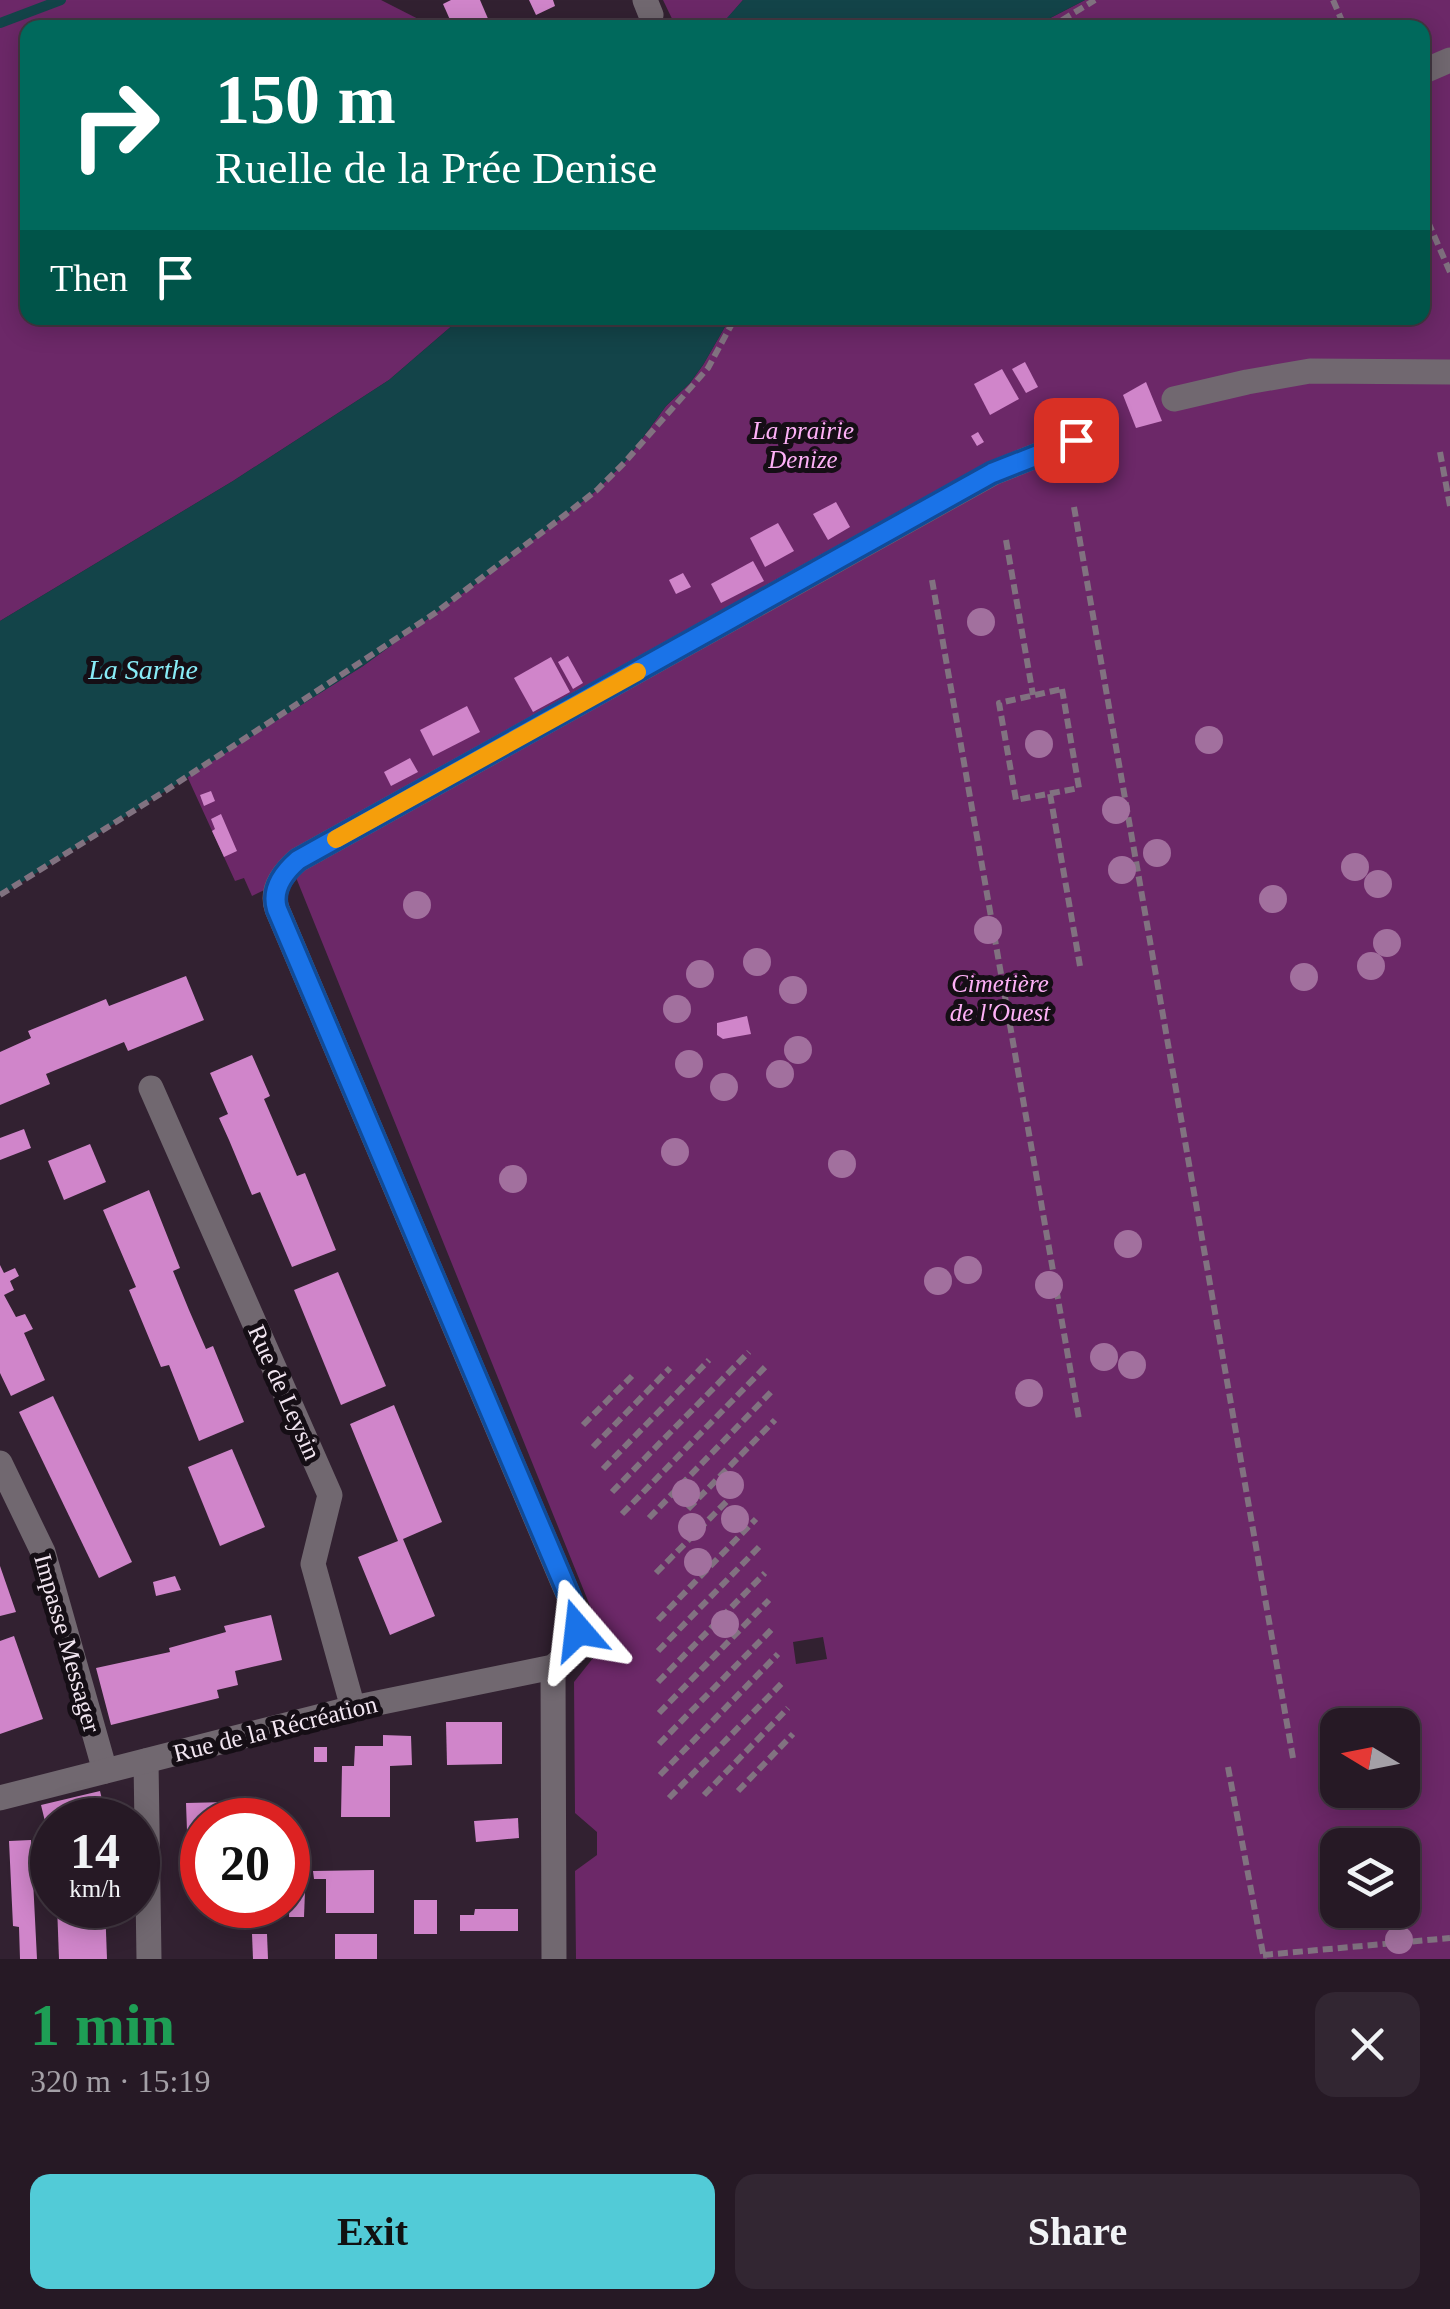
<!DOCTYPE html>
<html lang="en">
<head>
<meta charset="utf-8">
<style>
	body { margin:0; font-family:Georgia,serif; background:#322632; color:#f1f3f6; height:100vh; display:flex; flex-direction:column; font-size:38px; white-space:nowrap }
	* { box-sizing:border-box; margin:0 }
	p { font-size:32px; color:#a4a0a7 }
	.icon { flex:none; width:55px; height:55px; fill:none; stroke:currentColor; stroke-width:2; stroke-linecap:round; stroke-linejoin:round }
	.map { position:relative; height:1959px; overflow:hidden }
	.panel { display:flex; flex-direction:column; background:#261925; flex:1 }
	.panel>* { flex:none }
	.banner { position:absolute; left:20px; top:20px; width:1410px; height:305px; border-radius:20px; box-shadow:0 5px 25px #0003,0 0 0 2px #423842; background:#00695c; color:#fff; overflow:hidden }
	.needle { width:65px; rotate:280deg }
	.buttons { position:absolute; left:1320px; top:1708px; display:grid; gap:20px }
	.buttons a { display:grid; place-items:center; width:100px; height:100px; border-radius:20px; background:#261925; box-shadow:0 5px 25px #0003,0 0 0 2px #423842; font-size:50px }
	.speed { position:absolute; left:30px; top:1798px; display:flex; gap:20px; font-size:50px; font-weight:700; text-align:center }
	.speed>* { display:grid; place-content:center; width:130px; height:130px; border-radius:50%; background:#261925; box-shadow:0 5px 25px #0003,0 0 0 2px #423842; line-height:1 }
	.speed small { font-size:25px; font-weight:400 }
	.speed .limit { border:15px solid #d22; background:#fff; color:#111 }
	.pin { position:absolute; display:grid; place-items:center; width:85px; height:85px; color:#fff; margin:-42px; border-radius:20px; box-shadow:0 5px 15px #0006 }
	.me { position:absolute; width:110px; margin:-55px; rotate:343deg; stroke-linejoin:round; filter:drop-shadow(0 0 8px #0008) }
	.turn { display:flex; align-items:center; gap:35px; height:210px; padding:0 30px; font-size:45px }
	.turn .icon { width:130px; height:130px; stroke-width:2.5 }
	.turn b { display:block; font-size:70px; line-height:85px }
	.then { display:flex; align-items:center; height:95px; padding:0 30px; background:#0003; gap:20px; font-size:38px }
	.round { display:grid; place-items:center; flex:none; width:105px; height:105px; border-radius:20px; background:#322632 }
	.headline { display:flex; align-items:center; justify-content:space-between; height:170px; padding:0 30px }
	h1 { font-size:60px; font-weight:700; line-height:75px; color:#1e9e55 }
	.button { display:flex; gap:20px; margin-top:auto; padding:20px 30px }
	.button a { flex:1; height:115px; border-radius:20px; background:#52cbd7; color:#111; font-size:40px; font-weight:700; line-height:115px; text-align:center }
	.button a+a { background:#322632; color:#f1f3f6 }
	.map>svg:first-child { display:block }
	.green { fill:#6c2868; fill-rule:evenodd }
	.water { fill:#134449 }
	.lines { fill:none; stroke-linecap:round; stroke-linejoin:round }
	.stream { stroke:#134449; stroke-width:10 }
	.building { fill:#d085ca }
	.path { stroke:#817280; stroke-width:6; stroke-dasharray:10 5; stroke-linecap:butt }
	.minor { stroke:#716870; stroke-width:25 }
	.tree { fill:#a2709e }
	.route-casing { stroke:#114b97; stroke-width:25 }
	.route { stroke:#1a73e8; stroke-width:18 }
	.slow { stroke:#f59e0b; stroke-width:18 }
	.labels { text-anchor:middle; stroke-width:10; stroke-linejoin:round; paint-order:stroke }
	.park-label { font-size:25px; font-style:italic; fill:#feb1f7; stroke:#150e15 }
	.street-label { font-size:25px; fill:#f2e6f1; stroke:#150e15 }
	.water-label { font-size:28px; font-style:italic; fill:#88ecf7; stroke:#150e15 }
</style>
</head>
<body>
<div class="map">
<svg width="1450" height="1959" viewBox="0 0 1450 1959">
	<rect width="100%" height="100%" fill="#322131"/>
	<g class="green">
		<path d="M0,0H381L434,27L28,28V318H461L389,380L233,481L0,621Z"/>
		<path d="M663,0H743L719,28L676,27Z"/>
		<path d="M1085,0H1450V1959H576L575,1871L597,1855V1832L575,1813L574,1682L605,1643L295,875L252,896L244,878L235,881L187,776L363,666L503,564L597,490L625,462L666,406L690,383L703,365L730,318H1422V28L1033,27ZM823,1637L827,1659L796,1664L793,1642ZM1338,1725H1402V1790H1338ZM1338,1845H1402V1910H1338Z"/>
	</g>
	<g class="water">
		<path d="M743,0H1085L1033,27H719Z"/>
		<path d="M461,318H730L703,365L690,383L666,406L625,462L597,490L503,564L363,666L0,896V621L233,481L389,380Z"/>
	</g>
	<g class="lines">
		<path class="stream" d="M0,23L61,0"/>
	</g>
	<g class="building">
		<path d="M451,0H480L492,28H466L451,22L443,4Z"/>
		<path d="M529,0H553L555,6L536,15Z"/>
		<path d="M1025,362L1038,387L1026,393L1012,369Z"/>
		<path d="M1002,369L1019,399L990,415L974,384Z"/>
		<path d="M1146,382L1162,421L1136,428L1123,395Z"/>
		<path d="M978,432L984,442L977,446L971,436Z"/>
		<path d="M836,502L850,527L828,540L813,514Z"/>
		<path d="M778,523L794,551L765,567L750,538Z"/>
		<path d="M753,561L764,581L721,603L711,584Z"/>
		<path d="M683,573L691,587L676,594L669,580Z"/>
		<path d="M568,656L583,683L573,689L558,662Z"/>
		<path d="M551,657L570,692L533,712L514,678Z"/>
		<path d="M467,706L480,732L433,756L420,730Z"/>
		<path d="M410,758L418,772L391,786L384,772Z"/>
		<path d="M211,791L215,801L204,806L200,795Z"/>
		<path d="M221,814L237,851L224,857L212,831L215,829L211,819Z"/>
		<path d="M186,976L204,1020L128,1051L124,1042L46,1074L50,1084L0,1105V1052L31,1038L28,1031L106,999L109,1006Z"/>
		<path d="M747,1016L751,1034L723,1039L717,1035V1023Z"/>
		<path d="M252,1055L270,1096L264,1099L297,1176L305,1173L336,1250L292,1267L260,1192L252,1195L229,1140L219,1118L228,1114L210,1073Z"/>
		<path d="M24,1129L31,1148L0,1160V1138Z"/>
		<path d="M90,1144L106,1182L64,1200L48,1161Z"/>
		<path d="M149,1190L180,1268L173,1271L189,1310L206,1349L213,1346L244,1422L199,1441L169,1365L161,1367L129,1290L136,1287L103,1210Z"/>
		<path d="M0,1265L4,1273L15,1268L19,1276L10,1281L14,1290L4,1295L16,1317L25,1314L33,1329L24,1333L45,1380L11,1396L0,1373Z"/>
		<path d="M338,1272L386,1386L341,1405L294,1290Z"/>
		<path d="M53,1396L132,1562L99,1578L19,1412Z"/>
		<path d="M394,1405L442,1522L403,1539L435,1616L390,1635L358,1557L398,1541L350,1424Z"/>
		<path d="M232,1449L265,1527L220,1546L188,1467Z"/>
		<path d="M0,1566L16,1612L0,1616Z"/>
		<path d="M175,1576L181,1590L156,1596L153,1582Z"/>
		<path d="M271,1615L282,1660L235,1671L238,1685L217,1690L219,1698L111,1725L96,1668L170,1652L169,1648L226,1632L224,1626Z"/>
		<path d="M14,1636L43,1719L0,1734V1641Z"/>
		<path d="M446,1722H502V1764L447,1765Z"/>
		<path d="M383,1735L411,1736L412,1765L390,1766V1817H341L342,1766H354L355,1746H383Z"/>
		<rect x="314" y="1747" width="13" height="15"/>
		<path d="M100,1791L107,1820H52L51,1846L41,1805Z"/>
		<path d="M228,1799H249L250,1820H202V1887H189L186,1803L228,1802Z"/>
		<path d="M518,1818L519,1838L476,1842L474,1821Z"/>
		<path d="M31,1840L37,1959H20L19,1927L13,1926L9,1841Z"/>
		<path d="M374,1870V1913H326V1879H314L313,1871Z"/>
		<path d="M290,1891H305L304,1917H289Z"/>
		<rect x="414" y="1900" width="23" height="34"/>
		<path d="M57,1905H105L107,1959H59Z"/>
		<path d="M475,1909H518V1931H460V1915H474Z"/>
		<path d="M252,1934H267L268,1959H253Z"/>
		<rect x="335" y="1934" width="42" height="25"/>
	</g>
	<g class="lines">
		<g class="path">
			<path d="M1333,0L1345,28"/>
			<path d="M1049,28L1095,0"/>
			<path d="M1422,208L1450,272"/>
			<path d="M1440,452L1450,506"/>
			<path d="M1074,507L1293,1758"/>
			<path d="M1006,540L1033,695"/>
			<path d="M932,580L1079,1419"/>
			<path d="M1062,689L1079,788L1016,800L999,703Z"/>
			<path d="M1050,794L1080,966"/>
			<path d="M0,895L165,791L435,613L565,515L597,490L625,462L708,368L735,318"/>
			<path d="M583,1425L632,1376"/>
			<path d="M593,1447L670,1368"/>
			<path d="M603,1469L709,1360"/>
			<path d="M612,1492L749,1352"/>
			<path d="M688,1509L775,1420"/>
			<path d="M622,1514L767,1365"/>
			<path d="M649,1518L771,1392"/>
			<path d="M656,1573L728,1500"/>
			<path d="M658,1620L756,1519"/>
			<path d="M658,1651L760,1546"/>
			<path d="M658,1682L765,1573"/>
			<path d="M659,1713L769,1600"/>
			<path d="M659,1744L774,1627"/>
			<path d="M1228,1767L1264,1959"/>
			<path d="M660,1775L778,1654"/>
			<path d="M738,1791L793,1734"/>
			<path d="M704,1795L788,1708"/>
			<path d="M669,1798L784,1681"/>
			<path d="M1263,1955L1450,1938"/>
		</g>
		<g class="minor">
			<path d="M645,0L651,15"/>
			<path d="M1422,72L1450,60"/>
			<path d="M1174,399L1247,382L1310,371L1450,372"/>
			<path d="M151,1088L330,1495L313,1564L353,1708"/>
			<path d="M0,1463L43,1552L105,1771"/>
			<path d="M553,1667L554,1959"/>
			<path d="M146,1761L149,1959"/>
			<path d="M0,1798L353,1708L553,1667C574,1649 580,1640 576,1613L277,909C270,889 283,873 298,860L993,473L1075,440"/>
		</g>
	</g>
	<g class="tree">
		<circle cx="981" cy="622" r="14"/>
		<circle cx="1209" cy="740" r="14"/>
		<circle cx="1039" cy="744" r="14"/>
		<circle cx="1116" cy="810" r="14"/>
		<circle cx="1157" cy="853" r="14"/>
		<circle cx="1355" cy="867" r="14"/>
		<circle cx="1122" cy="870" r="14"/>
		<circle cx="1378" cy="884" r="14"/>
		<circle cx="1273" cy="899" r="14"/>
		<circle cx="417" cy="905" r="14"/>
		<circle cx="988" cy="930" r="14"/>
		<circle cx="1387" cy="943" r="14"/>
		<circle cx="757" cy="962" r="14"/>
		<circle cx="1371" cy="966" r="14"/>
		<circle cx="700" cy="974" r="14"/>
		<circle cx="1304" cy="977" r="14"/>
		<circle cx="793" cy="990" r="14"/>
		<circle cx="677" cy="1009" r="14"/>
		<circle cx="798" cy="1050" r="14"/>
		<circle cx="689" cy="1064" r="14"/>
		<circle cx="780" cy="1074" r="14"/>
		<circle cx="724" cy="1087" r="14"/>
		<circle cx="675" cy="1152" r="14"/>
		<circle cx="842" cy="1164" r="14"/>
		<circle cx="513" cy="1179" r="14"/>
		<circle cx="1128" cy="1244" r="14"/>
		<circle cx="968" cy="1270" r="14"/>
		<circle cx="938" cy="1281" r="14"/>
		<circle cx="1049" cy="1285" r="14"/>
		<circle cx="1104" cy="1357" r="14"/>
		<circle cx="1132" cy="1365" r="14"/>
		<circle cx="1029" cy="1393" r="14"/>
		<circle cx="730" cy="1485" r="14"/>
		<circle cx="686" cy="1493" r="14"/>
		<circle cx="735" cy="1519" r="14"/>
		<circle cx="692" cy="1527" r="14"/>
		<circle cx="698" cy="1562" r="14"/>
		<circle cx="725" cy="1624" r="14"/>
		<circle cx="1399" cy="1940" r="14"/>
	</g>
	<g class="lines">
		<g class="route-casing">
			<path id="route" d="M578,1630L576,1612L277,909C271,889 283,873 298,860L992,473L1076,440"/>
		</g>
		<use href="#route" class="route"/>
		<path class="slow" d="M336,839L637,672"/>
	</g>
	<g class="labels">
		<g class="park-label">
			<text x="803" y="439">La prairie<tspan x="803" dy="29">Denize</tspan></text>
			<text x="1000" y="992">Cimetière<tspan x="1000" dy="29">de l'Ouest</tspan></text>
		</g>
		<g class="street-label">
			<text transform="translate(285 1392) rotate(66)" y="9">Rue de Leysin</text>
			<text transform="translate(68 1643) rotate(74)" y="9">Impasse Messager</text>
			<text transform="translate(275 1728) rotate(-14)" y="9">Rue de la Récréation</text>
		</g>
		<g class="water-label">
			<text x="143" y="679">La Sarthe</text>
		</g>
	</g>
</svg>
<div class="buttons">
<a><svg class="needle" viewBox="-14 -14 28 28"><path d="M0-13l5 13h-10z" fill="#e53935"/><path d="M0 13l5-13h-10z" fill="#a4a0a7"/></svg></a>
<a><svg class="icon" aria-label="layers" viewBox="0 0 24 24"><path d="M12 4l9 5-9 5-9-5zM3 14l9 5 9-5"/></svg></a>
</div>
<div class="speed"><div>14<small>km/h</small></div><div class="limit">20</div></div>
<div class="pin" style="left:1076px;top:440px;background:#d93025"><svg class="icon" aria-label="arrive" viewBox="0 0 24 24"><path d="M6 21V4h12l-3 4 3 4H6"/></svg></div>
<svg class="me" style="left:578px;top:1630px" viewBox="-20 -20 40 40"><path d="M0-17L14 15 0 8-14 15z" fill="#1a73e8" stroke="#fff" stroke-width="4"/></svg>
<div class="banner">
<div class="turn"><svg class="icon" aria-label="right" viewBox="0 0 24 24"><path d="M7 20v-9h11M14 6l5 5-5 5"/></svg><div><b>150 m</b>Ruelle de la Prée Denise</div></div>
<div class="then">Then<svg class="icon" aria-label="arrive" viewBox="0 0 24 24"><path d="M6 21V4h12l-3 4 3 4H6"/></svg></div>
</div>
</div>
<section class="panel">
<div class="headline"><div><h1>1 min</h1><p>320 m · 15:19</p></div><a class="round"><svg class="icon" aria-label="close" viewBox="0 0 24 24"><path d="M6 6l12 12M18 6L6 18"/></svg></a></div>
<div class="button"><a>Exit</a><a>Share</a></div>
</section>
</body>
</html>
